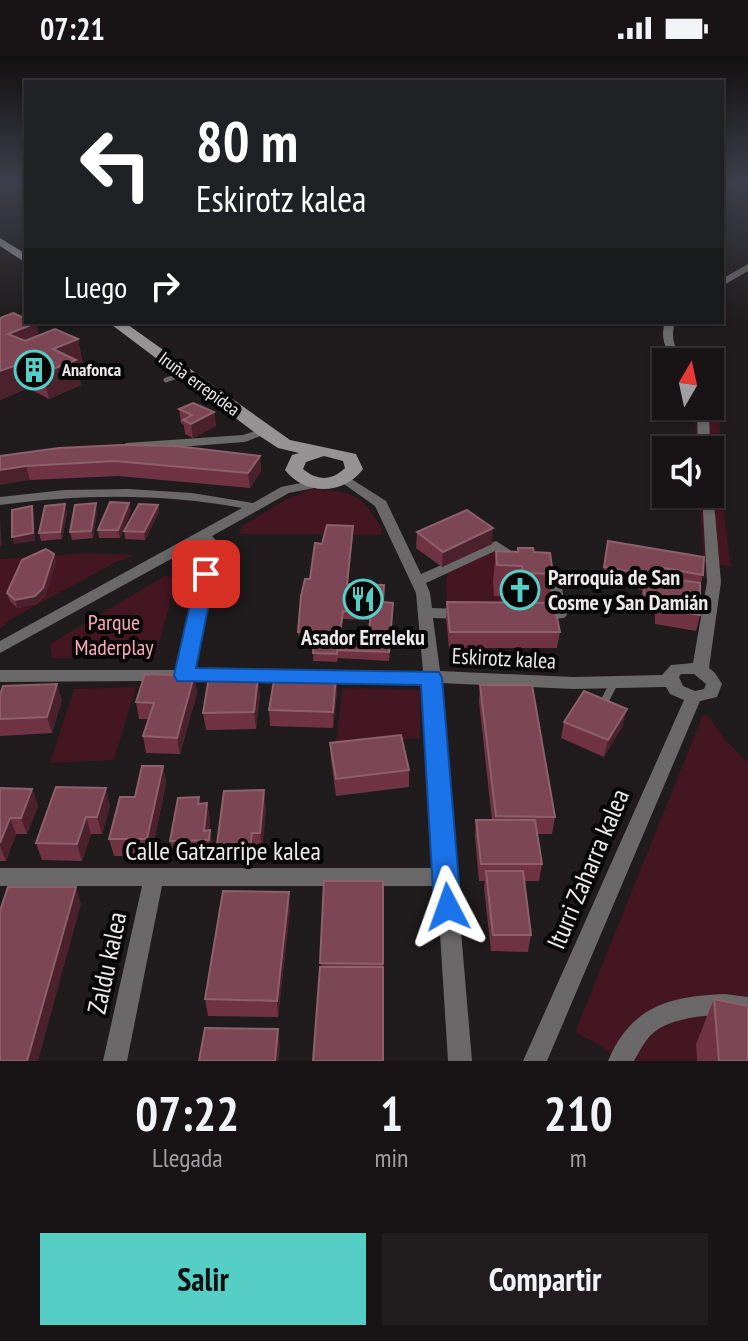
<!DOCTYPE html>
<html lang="es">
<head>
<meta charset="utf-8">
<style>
	body { margin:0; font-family:"PT Sans Narrow",sans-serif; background:#211d1e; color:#f1f3f6; height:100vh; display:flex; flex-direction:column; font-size:30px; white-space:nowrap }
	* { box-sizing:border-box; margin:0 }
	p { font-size:26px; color:#9f9ea0 }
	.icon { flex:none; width:44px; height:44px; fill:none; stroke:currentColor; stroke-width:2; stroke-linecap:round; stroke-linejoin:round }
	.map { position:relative; height:1005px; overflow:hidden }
	.sheet { display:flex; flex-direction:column; background:#181415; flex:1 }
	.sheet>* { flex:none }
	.banner { position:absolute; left:24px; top:24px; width:700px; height:244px; border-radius:0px; box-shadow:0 2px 6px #0004,0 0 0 2px #363334; background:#202124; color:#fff; overflow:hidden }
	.needle { width:52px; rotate:9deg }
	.buttons { position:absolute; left:652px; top:292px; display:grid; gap:16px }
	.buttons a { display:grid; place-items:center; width:72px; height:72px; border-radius:0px; background:#181415; box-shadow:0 2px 6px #0004,0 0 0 2px #363334; font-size:40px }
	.pin { position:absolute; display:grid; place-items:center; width:68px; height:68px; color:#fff; margin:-34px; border-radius:16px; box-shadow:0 4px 12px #0006 }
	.me { position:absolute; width:88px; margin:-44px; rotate:356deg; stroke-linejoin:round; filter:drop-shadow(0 0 6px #0008) }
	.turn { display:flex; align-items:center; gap:28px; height:168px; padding:0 40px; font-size:36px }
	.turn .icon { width:104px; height:104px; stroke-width:2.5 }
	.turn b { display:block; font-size:56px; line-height:68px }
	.then { display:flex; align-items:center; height:76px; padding:0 40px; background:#0003; gap:16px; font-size:30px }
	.eta { display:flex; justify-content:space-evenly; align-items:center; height:136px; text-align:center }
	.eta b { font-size:48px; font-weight:600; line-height:56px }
	.primary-button { display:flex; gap:16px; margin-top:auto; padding:16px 40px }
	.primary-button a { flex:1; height:92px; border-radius:0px; background:#55cec5; color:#111; font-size:32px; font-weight:600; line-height:92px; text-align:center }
	.primary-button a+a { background:#211d1e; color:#f1f3f6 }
	.status { display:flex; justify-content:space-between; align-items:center; height:56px; padding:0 40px; background:#181415; direction:ltr }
	.status svg { height:22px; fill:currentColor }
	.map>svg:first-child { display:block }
	.green { fill:#431622 }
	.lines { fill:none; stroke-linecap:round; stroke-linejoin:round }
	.lane-far1 { stroke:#6a6868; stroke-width:5 }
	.lane { stroke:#6a6868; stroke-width:8 }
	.street { fill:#6a6868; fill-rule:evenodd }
	.secondary { fill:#979394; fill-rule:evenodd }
	.wall { fill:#6f3343; fill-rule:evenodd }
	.shaded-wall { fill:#4a212c }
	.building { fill:#7d4655; stroke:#8e606c; stroke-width:2; fill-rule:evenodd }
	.route { fill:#1a73e8; stroke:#114b97; stroke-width:2 }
	.labels { text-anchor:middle; stroke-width:8; stroke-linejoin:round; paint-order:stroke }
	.far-poi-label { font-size:18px; font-weight:bold; fill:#ede9ea; stroke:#080707; text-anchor:start }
	.far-street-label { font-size:18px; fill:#ede9ea; stroke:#080707 }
	.poi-label { font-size:22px; font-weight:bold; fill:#ede9ea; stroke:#080707; text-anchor:start }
	.park-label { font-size:22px; fill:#fca8b8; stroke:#080707 }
	.street-label { font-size:22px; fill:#ede9ea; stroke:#080707 }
	.near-street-label { font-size:26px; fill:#ede9ea; stroke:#080707 }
</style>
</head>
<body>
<div class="status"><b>07:21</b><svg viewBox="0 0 49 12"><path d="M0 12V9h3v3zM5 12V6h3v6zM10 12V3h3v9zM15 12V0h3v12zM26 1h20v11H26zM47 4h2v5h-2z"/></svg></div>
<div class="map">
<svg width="748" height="1005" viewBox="0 0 748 1005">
	<rect width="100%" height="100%" fill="#201b1c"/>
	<g class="green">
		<path d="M710,325L721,342L718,411L731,511L704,506L699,438H710V394H698L693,350H710Z"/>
		<path d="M312,433C352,435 363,438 382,474L381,479L239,478L242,470L285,444Z"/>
		<path d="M502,491L562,556L447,554L446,523L449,516Z"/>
		<path d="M86,497L135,499L116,506L11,563L0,573V503Z"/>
		<path d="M165,520L177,521L155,602H52L50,588Z"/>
		<path d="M136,631L114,704L50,707L74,633Z"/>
		<path d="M342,632L420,634V682L336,689Z"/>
		<path d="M703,659L708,660L725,684L748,706V999L697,1005H617L601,990L575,976Z"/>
	</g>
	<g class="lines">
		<path class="lane-far1" d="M166,324L184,318"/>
		<path class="lane" d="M602,650L614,627"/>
		<g class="street">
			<path d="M748,208V215L722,230V223Z"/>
			<path d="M665,266H675C670,282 675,293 684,306H674C665,293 660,281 665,266Z"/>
			<path d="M697,350H709L710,394H698Z"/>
			<path d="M264,372L270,375L268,377L245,386L126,395L120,391L126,387L243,379Z"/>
			<path d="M345,419L386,445L421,518L496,485L529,506L527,509H517L495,495L426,527L430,537L432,552L465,553L473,558L465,563L433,562L440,615L573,621L662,619L671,609L693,607L707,526L702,438H710V435H713L721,526L709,612L715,617L722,628L717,641L700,645L547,1005H523L684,644L670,638L666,631L573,633L440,627L472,1005H448L437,830H162L127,1005H103L142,830H0V812H436L424,627H318L312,625L310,621L312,617L318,615H423L416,537L375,450L341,426L339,423ZM681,618H694L706,628L704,633L695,635L683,630L679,621Z"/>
			<path d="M320,423L326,427L324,430L289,437L212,480L220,489L193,614H294L300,616L302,620L300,624L0,626V614H177L206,490L202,486L0,597V585L242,452C161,437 81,438 0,449V441L64,434L128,433L192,437L253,447L281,431Z"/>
			<path d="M539,513L561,527L567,559L564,562L538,564L530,559L538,554H551L547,529L532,517Z"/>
			<path d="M725,938L748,941V963C722,956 671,959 651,979C644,986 639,996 634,1005H608C631,950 670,940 725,938Z"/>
		</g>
		<g class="secondary">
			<path d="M0,182L26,198V207L0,190Z"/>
			<path d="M108,266H124L290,384L356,398L363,413C344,439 305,440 285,414L292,399L299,397L278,392L258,379ZM324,400L343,405L345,412C332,425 317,425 303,413L306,406Z"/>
		</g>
	</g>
	<g class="wall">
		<path d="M0,262L39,280L78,283L83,309L77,311L81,329L49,343L28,332L0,344Z"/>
		<path d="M179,353L214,356L216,370L193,382L185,378L184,369L181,367Z"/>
		<path d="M0,400H260L261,415L250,432L118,420L30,424Z"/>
		<path d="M158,449L159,456L145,484L125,483L124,475Z"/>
		<path d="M131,454L120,482H99L98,474Z"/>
		<path d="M97,455L93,482L72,484L70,476Z"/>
		<path d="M67,456L62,483L41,485L39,477Z"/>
		<path d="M417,476L492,488L442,511L416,492Z"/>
		<path d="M353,478L348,528L383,546L393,547L389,605L338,602L337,606L313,605L314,584H299L298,576L322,488ZM343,563L370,564L368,584L340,583Z"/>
		<path d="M608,485L703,519L700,531V559L696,575L655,568V558L640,556L642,534L601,527Z"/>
		<path d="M518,492L534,496L553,518L549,547L560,576L557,592H449L446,562L447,546L519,547V541L494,540L493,526L496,495L517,496Z"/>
		<path d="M54,498L56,506L45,540L37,548L17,552L10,545L7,537Z"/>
		<path d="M194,620L197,637L180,698L146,697L143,680L148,663H139L136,646Z"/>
		<path d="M336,620L337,636L333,672L270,670L269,654Z"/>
		<path d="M480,629L555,761L552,778H537L542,808L539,825H524L531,879L528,896L491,895L484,832L485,825H479L475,781L476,764H492L479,646Z"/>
		<path d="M260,637L256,673L206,674L203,657Z"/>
		<path d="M0,639L62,644L52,677L0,680Z"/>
		<path d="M564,666L623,669L604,701L561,682Z"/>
		<path d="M330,687L409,714V731L336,740L331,704Z"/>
		<path d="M163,710L166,727L151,800H114L109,783L135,741Z"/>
		<path d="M0,732L32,733L38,750L27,778H16L6,805H0Z"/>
		<path d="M207,747L210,764L209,774H210L213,791L212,801L174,802L170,785L200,748Z"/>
		<path d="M110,749L102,778H91L82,805L42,804L36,787Z"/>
		<path d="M266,751L262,794H254L253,805H219L217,788Z"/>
		<path d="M324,825H383V1005L321,911Z"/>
		<path d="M290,853L278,961L208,960L205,943Z"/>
		<path d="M714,943L748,1005H697L696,988Z"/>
	</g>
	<g class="shaded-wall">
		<path d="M36,267L42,292L8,278Z"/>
		<path d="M78,283L83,309L77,311L81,329L49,343L43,317L53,293Z"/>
		<path d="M22,307L28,332L0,344V315Z"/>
		<path d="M214,356L216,370L193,382L191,368Z"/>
		<path d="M260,400L261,415L250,432L248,417Z"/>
		<path d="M26,410L30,424L0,429V414Z"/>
		<path d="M96,447L97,455L93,482L91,475Z"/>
		<path d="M129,447L131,454L120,482L118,474Z"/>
		<path d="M65,448L67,456L62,483L60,476Z"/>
		<path d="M158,449L159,456L145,484L144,476Z"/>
		<path d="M32,450L34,458L35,485L14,488L12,481Z"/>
		<path d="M0,463L2,490H0Z"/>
		<path d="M493,472L492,488L442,511L443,496Z"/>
		<path d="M54,498L56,506L45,540L37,548L17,552L15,544Z"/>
		<path d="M194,620L197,637L180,698L177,682Z"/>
		<path d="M258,620L260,637L256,673L254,656Z"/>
		<path d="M336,620L337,636L333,672V656Z"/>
		<path d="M57,628L62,644L52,677L47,661Z"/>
		<path d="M627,653L623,669L604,701L608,684Z"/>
		<path d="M163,710L166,727L151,800L147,783Z"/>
		<path d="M106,732L110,749L102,778L97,761Z"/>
		<path d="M32,733L38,750L27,778L21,762Z"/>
		<path d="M264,734L266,751L262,794L260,777Z"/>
		<path d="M207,747L210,764L207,784L204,775Z"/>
		<path d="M86,761L91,778L82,805L77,788Z"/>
		<path d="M10,762L16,778L6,805L0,790V787Z"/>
		<path d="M210,774L213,791L212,801L209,784Z"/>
		<path d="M252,777L254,794L253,805L251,788Z"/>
		<path d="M76,831L81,848L38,1005H27Z"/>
		<path d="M289,836L290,853L278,961L277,945Z"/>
		<path d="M278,973L280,989L279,1005H275Z"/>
	</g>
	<g class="building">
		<path d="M13,257L26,263V266L36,267L8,278L25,285L55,273L78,283L53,293L76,304L43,317L22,307L0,315V262Z"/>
		<path d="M193,347L214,356L191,368L183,364L192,359L179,353Z"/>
		<path d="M121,389L176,390L260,400L248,417L115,405L26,410L0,414V400L59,392Z"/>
		<path d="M110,446L129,447L118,474H98Z"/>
		<path d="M96,447L91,475L70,476L75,449Z"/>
		<path d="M65,448L60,476L39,477L45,450Z"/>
		<path d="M139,448L158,449L144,476L124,475Z"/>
		<path d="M32,450L33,477L12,481V454Z"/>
		<path d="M467,454L493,472L443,496L417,476Z"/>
		<path d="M327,469L353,470L347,528L384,529L383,546L393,547L389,596L337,594V598L313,597L314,576H298L301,540L305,523H310L315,487L322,488ZM343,555L371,556L368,584L339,583Z"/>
		<path d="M608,485L704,501L703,519L658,511L657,520L700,527V559L658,552L659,542L644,540L645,518L604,511Z"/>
		<path d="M518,492H533L534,496L550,497L553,518L523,517L522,510L497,509L496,495L518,496Z"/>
		<path d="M46,493L54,498L43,532L35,540L15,544L7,537L22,504Z"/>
		<path d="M447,546L554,547L560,576H450Z"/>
		<path d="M145,618L194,620L177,682L143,680L154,647L136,646Z"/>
		<path d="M275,618L336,620L333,656L269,654Z"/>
		<path d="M258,620L254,656L203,657L209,621Z"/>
		<path d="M57,628L47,661L0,663V639L3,630Z"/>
		<path d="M480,629H532L555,761L496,760Z"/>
		<path d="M584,635L627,653L608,684L564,666Z"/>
		<path d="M401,679L409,714L336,723L330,687Z"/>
		<path d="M142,710H163L147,783H109L120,741H135Z"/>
		<path d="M56,731L106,732L97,761H86L77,788L36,787Z"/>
		<path d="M0,732L32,733L21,762H10L0,787Z"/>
		<path d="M264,734L260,777H252L251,788H217L224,735Z"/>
		<path d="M199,741L198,748L207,747L204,775L210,774L209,784L170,785L178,742Z"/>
		<path d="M476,764H535L542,808H481Z"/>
		<path d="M486,815H523L531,879H493Z"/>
		<path d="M324,825H383V908L320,907Z"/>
		<path d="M8,831H76L27,1005H0V855Z"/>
		<path d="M223,835L289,836L277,945L205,943Z"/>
		<path d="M320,911H383V1005H313Z"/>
		<path d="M714,943L748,950V1005H719Z"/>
		<path d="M205,972L278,973L275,1005H199Z"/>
	</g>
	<linearGradient id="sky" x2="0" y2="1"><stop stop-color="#120f0f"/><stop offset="0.47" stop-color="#3c3f4b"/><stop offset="1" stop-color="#3c3f4b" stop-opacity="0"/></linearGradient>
	<rect width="748" height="266" fill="url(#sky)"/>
	<path class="route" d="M206,512L215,518L196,612L439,616L442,622L461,851L457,859L448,863L438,859L434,851L421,629L177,625L174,619L197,518Z"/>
	<defs>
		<g id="building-ring" transform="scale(2)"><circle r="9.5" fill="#080707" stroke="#55cec5" stroke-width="1.5"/><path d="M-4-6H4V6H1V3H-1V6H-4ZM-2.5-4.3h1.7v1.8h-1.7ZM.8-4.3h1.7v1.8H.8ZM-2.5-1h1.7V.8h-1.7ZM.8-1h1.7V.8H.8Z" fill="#55cec5"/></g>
		<g id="church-ring" transform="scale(2)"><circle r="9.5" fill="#080707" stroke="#55cec5" stroke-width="1.5"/><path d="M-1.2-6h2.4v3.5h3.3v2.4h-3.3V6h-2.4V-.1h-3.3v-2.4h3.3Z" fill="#55cec5"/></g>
		<g id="restaurant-ring" transform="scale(2)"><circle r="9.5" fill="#080707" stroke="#55cec5" stroke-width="1.5"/><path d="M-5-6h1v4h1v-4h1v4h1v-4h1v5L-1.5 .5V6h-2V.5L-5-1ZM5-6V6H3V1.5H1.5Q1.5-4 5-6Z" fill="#55cec5"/></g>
	</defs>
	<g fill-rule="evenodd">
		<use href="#building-ring" x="34" y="314"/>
		<use href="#church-ring" x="520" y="534"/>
		<use href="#restaurant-ring" x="363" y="543"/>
	</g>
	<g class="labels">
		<g class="far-poi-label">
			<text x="62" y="320">Anafonca</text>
		</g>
		<g class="far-street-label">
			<text transform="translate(199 328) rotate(36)" y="6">Iruña errepidea</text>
		</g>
		<g class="poi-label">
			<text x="548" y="529">Parroquia de San<tspan x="548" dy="25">Cosme y San Damián</tspan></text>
			<text x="363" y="589" text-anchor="middle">Asador Erreleku</text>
		</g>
		<g class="park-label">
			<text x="114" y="574">Parque<tspan x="114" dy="25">Maderplay</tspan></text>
		</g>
		<g class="street-label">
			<text transform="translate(504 602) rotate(3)" y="8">Eskirotz kalea</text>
		</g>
		<g class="near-street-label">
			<text x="223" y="804">Calle Gatzarripe kalea</text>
			<text transform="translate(588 813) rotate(-67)" y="9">Iturri Zaharra kalea</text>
			<text transform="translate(107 907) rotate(-78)" y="9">Zaldu kalea</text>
		</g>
	</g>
</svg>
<div class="buttons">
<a><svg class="needle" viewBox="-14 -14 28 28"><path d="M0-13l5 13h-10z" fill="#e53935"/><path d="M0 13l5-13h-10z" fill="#9f9ea0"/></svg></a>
<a><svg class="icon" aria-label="sound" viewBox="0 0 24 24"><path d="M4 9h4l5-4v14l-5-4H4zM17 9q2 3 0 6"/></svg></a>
</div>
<div class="pin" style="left:206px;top:518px;background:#d93025"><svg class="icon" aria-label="arrive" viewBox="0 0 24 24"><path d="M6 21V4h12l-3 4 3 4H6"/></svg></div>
<svg class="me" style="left:448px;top:851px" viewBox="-20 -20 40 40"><path d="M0-17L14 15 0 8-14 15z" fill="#1a73e8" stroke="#fff" stroke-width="4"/></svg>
<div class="banner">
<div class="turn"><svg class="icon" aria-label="left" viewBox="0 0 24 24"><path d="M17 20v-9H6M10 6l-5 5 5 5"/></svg><div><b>80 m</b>Eskirotz kalea</div></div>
<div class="then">Luego<svg class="icon" aria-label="right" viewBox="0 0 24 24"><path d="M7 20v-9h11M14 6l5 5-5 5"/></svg></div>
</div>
</div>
<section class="sheet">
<div class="eta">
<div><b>07:22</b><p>Llegada</p></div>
<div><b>1</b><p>min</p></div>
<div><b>210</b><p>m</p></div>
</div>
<div class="primary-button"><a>Salir</a><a>Compartir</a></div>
</section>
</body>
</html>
